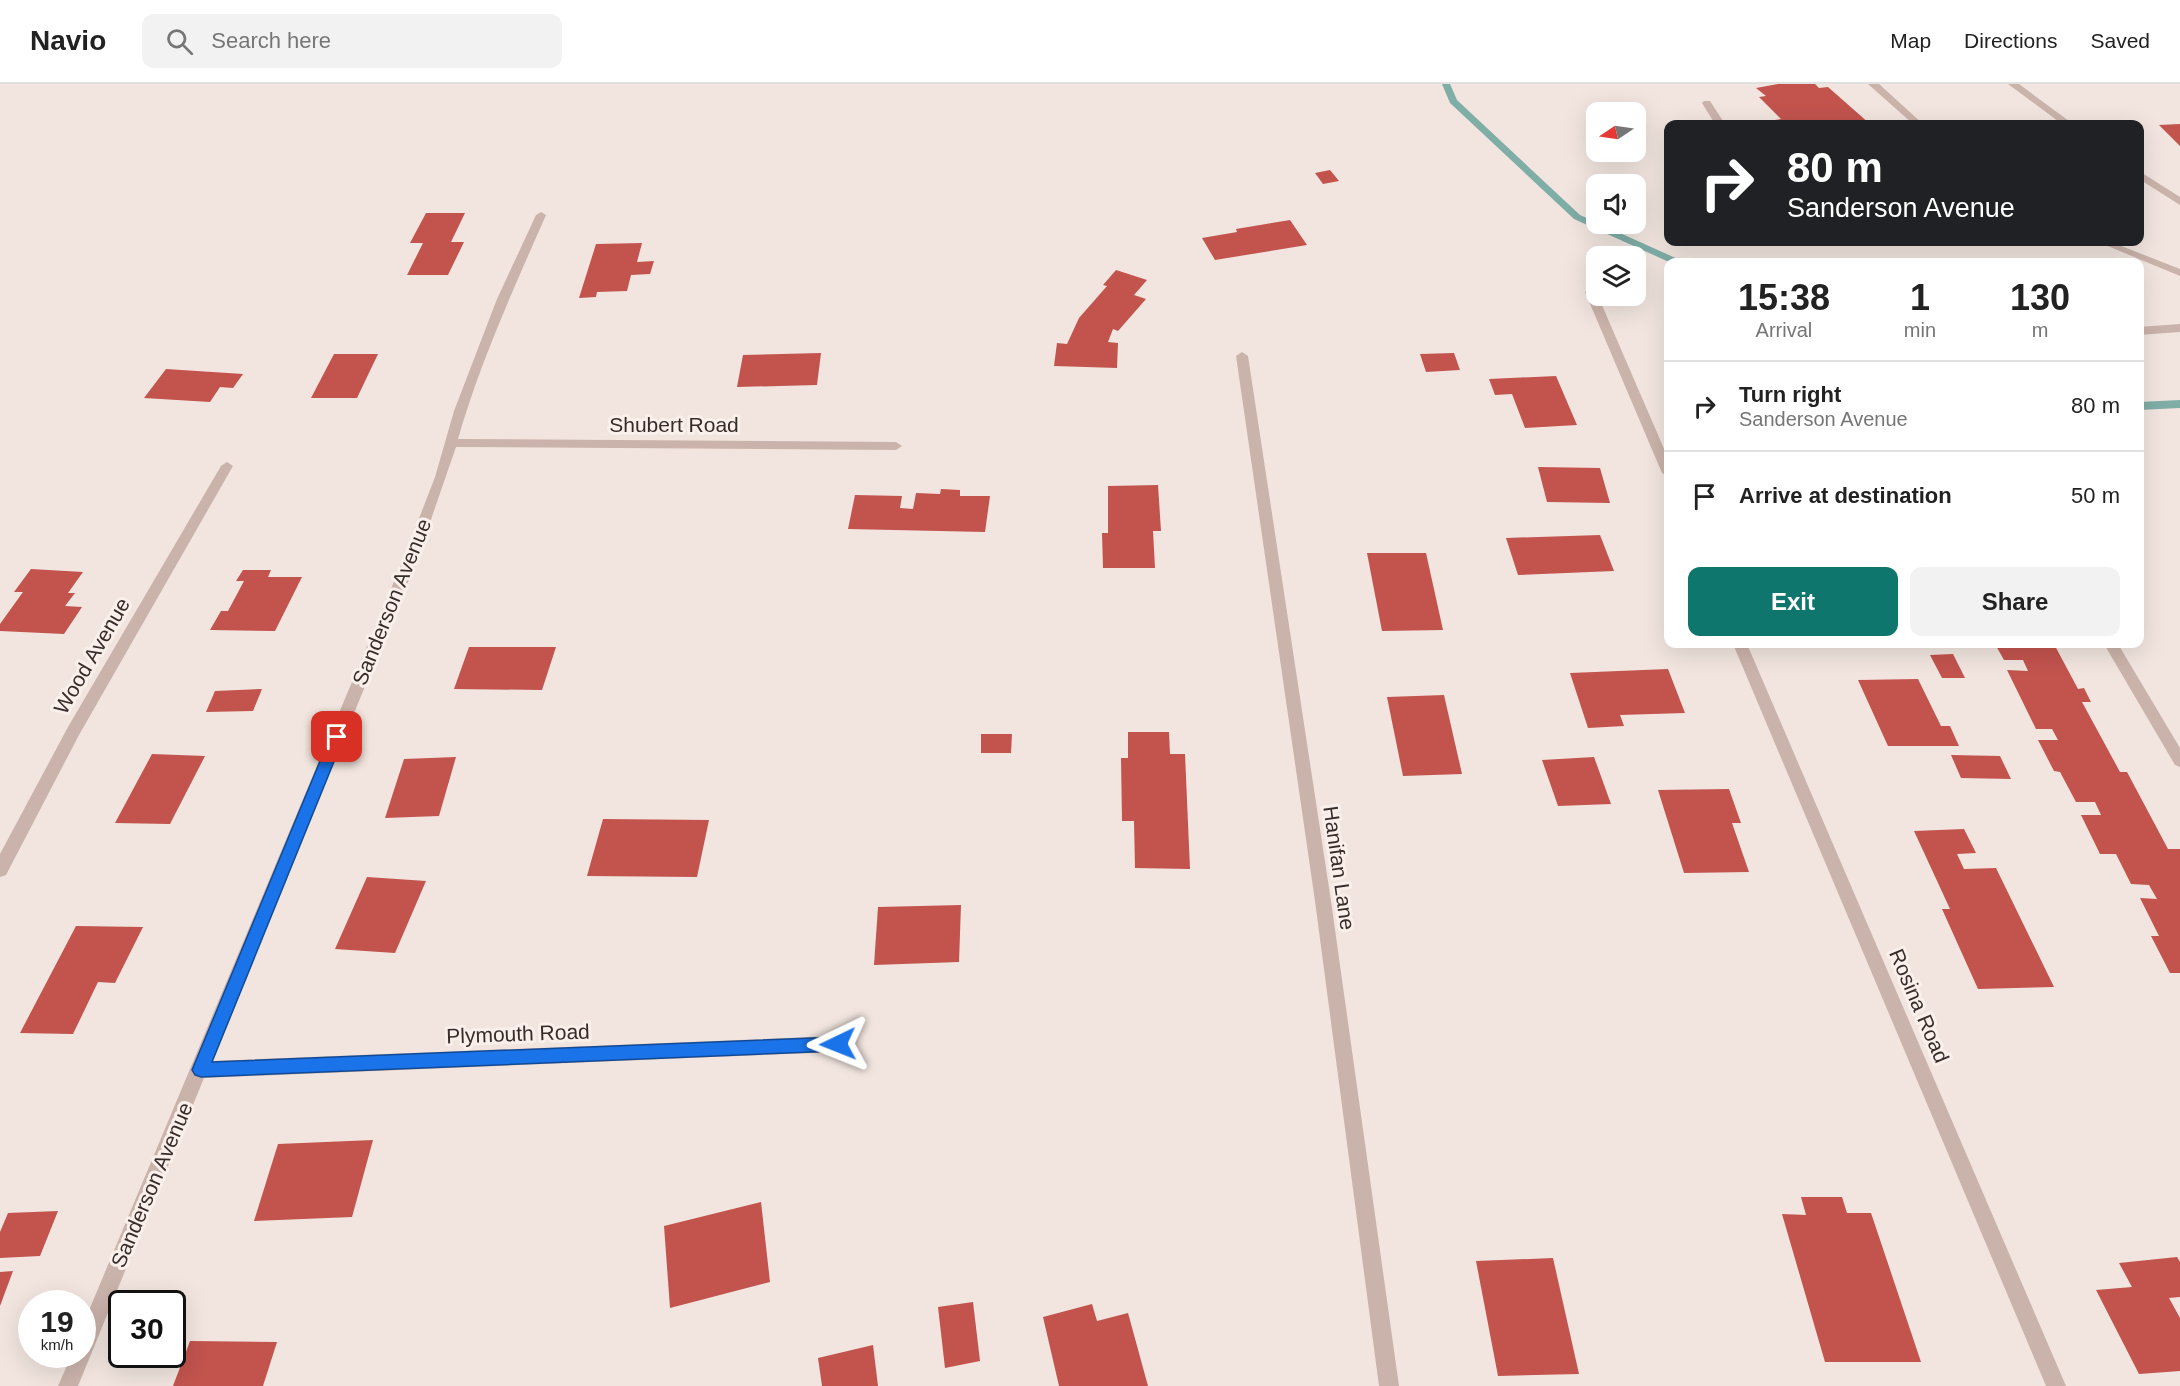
<!DOCTYPE html>
<html lang="en">
<head>
<meta charset="utf-8">
<style>
	body { margin:0; font-family:Helvetica,sans-serif; background:#f2f2f2; color:#222; height:100vh; display:flex; flex-direction:column; font-size:22px; white-space:nowrap }
	* { box-sizing:border-box; margin:0 }
	p { font-size:20px; color:#767676 }
	.icon { flex:none; width:33px; height:33px; fill:none; stroke:currentColor; stroke-width:2; stroke-linecap:round; stroke-linejoin:round }
	.map { position:relative; flex:1; overflow:hidden }
	.details { position:absolute; left:1664px; top:174px; width:480px; height:390px; display:flex; flex-direction:column; background:#fff; border-radius:12px; box-shadow:0 6px 24px #0002 }
	.details>* { flex:none }
	.hud { position:absolute; left:1664px; top:36px; width:480px; height:126px; border-radius:12px; box-shadow:0 6px 24px #0002; background:#202124; color:#fff; overflow:hidden }
	.needle { width:39px; rotate:257deg }
	.buttons { position:absolute; left:1586px; top:18px; display:grid; gap:12px }
	.buttons a { display:grid; place-items:center; width:60px; height:60px; border-radius:12px; background:#fff; box-shadow:0 6px 24px #0002; font-size:30px }
	.speed { position:absolute; left:18px; top:1206px; display:flex; gap:12px; font-size:30px; font-weight:700; text-align:center }
	.speed>* { display:grid; place-content:center; width:78px; height:78px; border-radius:50%; background:#fff; box-shadow:0 6px 24px #0002; line-height:1 }
	.speed small { font-size:15px; font-weight:400 }
	.speed .limit { border:3px solid #111; border-radius:9px; background:#fff; color:#111 }
	.pin { position:absolute; display:grid; place-items:center; width:51px; height:51px; color:#fff; margin:-26px; border-radius:12px; box-shadow:0 3px 9px #0006 }
	.me { position:absolute; width:66px; margin:-33px; rotate:268deg; stroke-linejoin:round; filter:drop-shadow(0 0 4px #0008) }
	.turn { display:flex; align-items:center; gap:21px; height:126px; padding:0 24px; font-size:27px }
	.turn .icon { width:78px; height:78px; stroke-width:2.5 }
	.turn b { display:block; font-size:42px; line-height:51px }
	.eta { display:flex; justify-content:space-evenly; align-items:center; height:102px; text-align:center }
	.eta b { font-size:36px; font-weight:600; line-height:42px }
	.cta { display:flex; gap:12px; margin-top:auto; padding:12px 24px }
	.cta a { flex:1; height:69px; border-radius:12px; background:#0f766e; color:#fff; font-size:24px; font-weight:600; line-height:69px; text-align:center }
	.cta a+a { background:#f2f2f2; color:#222 }
	ul { padding:0; list-style:none }
	li { display:flex; align-items:center; gap:18px; height:90px; padding:0 24px; border-top:2px solid #e0e0e0 }
	li div { flex:1 }
	li b { display:block; font-size:22px }
	li em { font-style:normal }
	header { display:flex; align-items:center; gap:36px; box-sizing:border-box; height:84px; padding:0 30px; background:#fff; border-bottom:2px solid #e0e0e0 }
	header strong { font-size:28px }
	nav { display:flex; gap:33px; margin-inline-start:auto; font-size:21px }
	.search { width:420px; height:54px; background:#f2f2f2; display:flex; align-items:center; gap:15px; box-sizing:border-box; padding:0 21px; border-radius:12px; color:#767676; font-size:22px }
	.map>svg:first-child { display:block }
	.lines { fill:none; stroke-linecap:round; stroke-linejoin:round }
	.stream { fill:#7faea7; fill-rule:evenodd }
	.building { fill:#c2534d }
	.minor { fill:#cab3ab; fill-rule:evenodd }
	.route { fill:#1a73e8; stroke:#114b97; stroke-width:1.5 }
	.labels { text-anchor:middle; stroke-width:6; stroke-linejoin:round; paint-order:stroke }
	.street-label { font-size:21px; fill:#382c2a; stroke:#faf0eb }
</style>
</head>
<body>
<header>
<strong>Navio</strong>
<div class="search"><svg class="icon" aria-label="search" viewBox="0 0 24 24"><circle cx="10" cy="10" r="6"/><path d="M15 15l6 6"/></svg>Search here</div>
<nav><a>Map</a><a>Directions</a><a>Saved</a></nav>
</header>
<div class="map">
<svg width="2180" height="1302" viewBox="0 0 2180 1302">
	<rect width="100%" height="100%" fill="#f2e5df"/>
	<g class="lines">
		<g class="stream">
			<path d="M1442,0H1450L1457,16L1580,131L1680,176L1681,178H1669L1574,135L1450,19Z"/>
			<path d="M2180,316V324L2139,326V318Z"/>
		</g>
	</g>
	<g class="building">
		<path d="M1778,0H1815L1819,4L1828,3L1870,40H1772L1768,37L1781,35L1759,13L1766,12L1756,4Z"/>
		<path d="M2180,40V62L2159,41Z"/>
		<path d="M1330,86L1339,97L1323,100L1315,89Z"/>
		<path d="M426,129H465L451,158H464L448,191H407L423,159H410Z"/>
		<path d="M1290,136L1307,161L1215,176L1202,154L1237,148L1236,145Z"/>
		<path d="M642,159L637,178L654,177L650,190L631,191L627,207L597,208L596,213L579,214L596,160Z"/>
		<path d="M1116,186L1147,196L1134,211L1146,215L1118,247L1113,245L1108,258L1118,259L1117,284L1054,282L1057,259L1067,260L1079,234L1107,202L1103,201Z"/>
		<path d="M821,269L817,301L737,303L743,271Z"/>
		<path d="M1454,269L1460,286L1426,288L1420,270Z"/>
		<path d="M334,270H378L357,314H311Z"/>
		<path d="M166,285L243,290L233,304L220,303L210,318L144,314Z"/>
		<path d="M1556,292L1577,341L1525,344L1512,310L1495,311L1489,295Z"/>
		<path d="M1538,383L1600,384L1610,419L1547,418Z"/>
		<path d="M1158,401L1161,447H1153L1155,484H1103L1102,449H1108V402Z"/>
		<path d="M941,405L960,406V412H990L985,448L848,445L855,411L902,412L900,424L913,425L916,409L940,410Z"/>
		<path d="M1600,451L1614,487L1518,491L1506,454Z"/>
		<path d="M1367,469H1426L1443,546L1382,547Z"/>
		<path d="M31,485L83,488L68,509H75L65,522L82,523L64,550L0,547V540L23,508H14Z"/>
		<path d="M243,486H271L268,493H302L275,547L210,546L221,527H228L244,497H236Z"/>
		<path d="M1995,560H2054L2078,605L2084,604L2091,618H2082L2120,688H2127L2168,765H2180V889H2170L2151,852H2159L2140,814L2157,815L2149,801L2131,800L2116,770H2100L2081,731H2101L2095,718H2076L2060,688L2054,687L2038,656H2058L2052,645H2036L2007,586L2028,587L2023,576H2004Z"/>
		<path d="M469,563H556L542,606L454,605Z"/>
		<path d="M1953,570L1965,594H1942L1930,571Z"/>
		<path d="M1668,585L1685,629L1620,631L1624,642L1588,644L1570,589Z"/>
		<path d="M1918,595L1941,642H1950L1959,662H1888L1858,596Z"/>
		<path d="M262,605L253,627L206,628L215,607Z"/>
		<path d="M1444,611L1462,690L1403,692L1387,613Z"/>
		<path d="M1128,648H1169L1170,670H1185L1190,785L1135,784L1134,737H1122L1121,674H1128Z"/>
		<path d="M981,650H1012L1011,669H981Z"/>
		<path d="M152,670L205,672L170,740L115,739Z"/>
		<path d="M1951,671L2000,672L2011,695L1961,694Z"/>
		<path d="M456,673L439,732L385,734L404,675Z"/>
		<path d="M1594,673L1611,720L1558,722L1542,676Z"/>
		<path d="M1729,705L1741,739H1732L1749,788L1684,789L1658,706Z"/>
		<path d="M603,735L709,736L697,793L587,792Z"/>
		<path d="M1964,745L1976,769L1957,770L1964,785L1996,784L2054,903L1978,905L1942,825H1950L1914,747Z"/>
		<path d="M367,793L426,797L395,869L335,865Z"/>
		<path d="M961,821L959,878L874,881L878,823Z"/>
		<path d="M76,842L143,843L115,899L98,898L73,950L20,949Z"/>
		<path d="M373,1056L352,1133L254,1137L278,1060Z"/>
		<path d="M1801,1113H1842L1847,1129H1871L1921,1278H1825L1782,1130L1806,1131Z"/>
		<path d="M761,1118L770,1198L670,1224L664,1142Z"/>
		<path d="M58,1127L40,1172L0,1174V1148L8,1129Z"/>
		<path d="M2177,1173L2180,1178V1213L2169,1214L2180,1234V1287L2139,1290L2096,1206L2132,1203L2119,1179Z"/>
		<path d="M1553,1174L1579,1290L1498,1292L1476,1177Z"/>
		<path d="M13,1187L0,1222V1188Z"/>
		<path d="M973,1218L980,1277L945,1284L938,1223Z"/>
		<path d="M1092,1220L1097,1237L1128,1229L1148,1302H1059L1043,1233Z"/>
		<path d="M190,1257L277,1258L263,1302H173Z"/>
		<path d="M873,1261L878,1302H822L818,1274Z"/>
	</g>
	<g class="lines">
		<g class="minor">
			<path d="M1868,0H1879L1923,40H1913Z"/>
			<path d="M2008,0H2019L2073,40H2062Z"/>
			<path d="M1704,17H1710L1725,40H1715L1702,19Z"/>
			<path d="M2139,87L2180,113V121L2139,95Z"/>
			<path d="M541,128L546,131C514,204 480,278 458,355L896,358L902,362L896,366L456,363L417,476L211,977L838,952L844,954L847,960L844,966L838,968L204,994L78,1302H58L72,1270H82V1243L403,476L435,393L454,327L497,215L536,131Z"/>
			<path d="M2098,158H2111L2180,185V192Z"/>
			<path d="M1591,205L1595,206L1596,212H1598L1668,374V393L1662,389L1585,208Z"/>
			<path d="M2180,240V248L2139,251V243Z"/>
			<path d="M1242,268L1248,272L1331,817L1399,1302H1379L1315,817L1236,272Z"/>
			<path d="M227,378L233,382L79,651L6,791L0,793V770L68,643L221,382Z"/>
			<path d="M1733,560H1747L2066,1302H2046Z"/>
			<path d="M2104,560H2118L2180,664V683L2175,681Z"/>
		</g>
	</g>
	<path class="route" d="M337,648L344,653L212,978L838,953L844,955L846,960L844,965L838,967L201,993L195,991L192,986L330,653Z"/>
	<g class="labels">
		<g class="street-label">
			<text x="674" y="348">Shubert Road</text>
			<text transform="translate(392 518) rotate(-68)" y="7">Sanderson Avenue</text>
			<text transform="translate(92 572) rotate(-60)" y="7">Wood Avenue</text>
			<text transform="translate(1339 784) rotate(82)" y="7">Hanifan Lane</text>
			<text transform="translate(1919 922) rotate(67)" y="7">Rosina Road</text>
			<text transform="translate(518 950) rotate(-2)" y="7">Plymouth Road</text>
			<text transform="translate(152 1101) rotate(-67)" y="7">Sanderson Avenue</text>
		</g>
	</g>
</svg>
<div class="buttons">
<a><svg class="needle" viewBox="-14 -14 28 28"><path d="M0-13l5 13h-10z" fill="#e53935"/><path d="M0 13l5-13h-10z" fill="#767676"/></svg></a>
<a><svg class="icon" aria-label="sound" viewBox="0 0 24 24"><path d="M4 9h4l5-4v14l-5-4H4zM17 9q2 3 0 6"/></svg></a>
<a><svg class="icon" aria-label="layers" viewBox="0 0 24 24"><path d="M12 4l9 5-9 5-9-5zM3 14l9 5 9-5"/></svg></a>
</div>
<div class="speed"><div>19<small>km/h</small></div><div class="limit">30</div></div>
<div class="pin" style="left:337px;top:653px;background:#d93025"><svg class="icon" aria-label="arrive" viewBox="0 0 24 24"><path d="M6 21V4h12l-3 4 3 4H6"/></svg></div>
<svg class="me" style="left:838px;top:960px" viewBox="-20 -20 40 40"><path d="M0-17L14 15 0 8-14 15z" fill="#1a73e8" stroke="#fff" stroke-width="4"/></svg>
<div class="hud">
<div class="turn"><svg class="icon" aria-label="right" viewBox="0 0 24 24"><path d="M7 20v-9h11M14 6l5 5-5 5"/></svg><div><b>80 m</b>Sanderson Avenue</div></div>
</div>
<section class="details">
<div class="eta">
<div><b>15:38</b><p>Arrival</p></div>
<div><b>1</b><p>min</p></div>
<div><b>130</b><p>m</p></div>
</div>
<ul>
<li><svg class="icon" aria-label="right" viewBox="0 0 24 24"><path d="M7 20v-9h11M14 6l5 5-5 5"/></svg><div><b>Turn right</b><p>Sanderson Avenue</p></div><em>80 m</em></li>
<li><svg class="icon" aria-label="arrive" viewBox="0 0 24 24"><path d="M6 21V4h12l-3 4 3 4H6"/></svg><div><b>Arrive at destination</b></div><em>50 m</em></li>
</ul>
<div class="cta"><a>Exit</a><a>Share</a></div>
</section>
</div>
</body>
</html>
